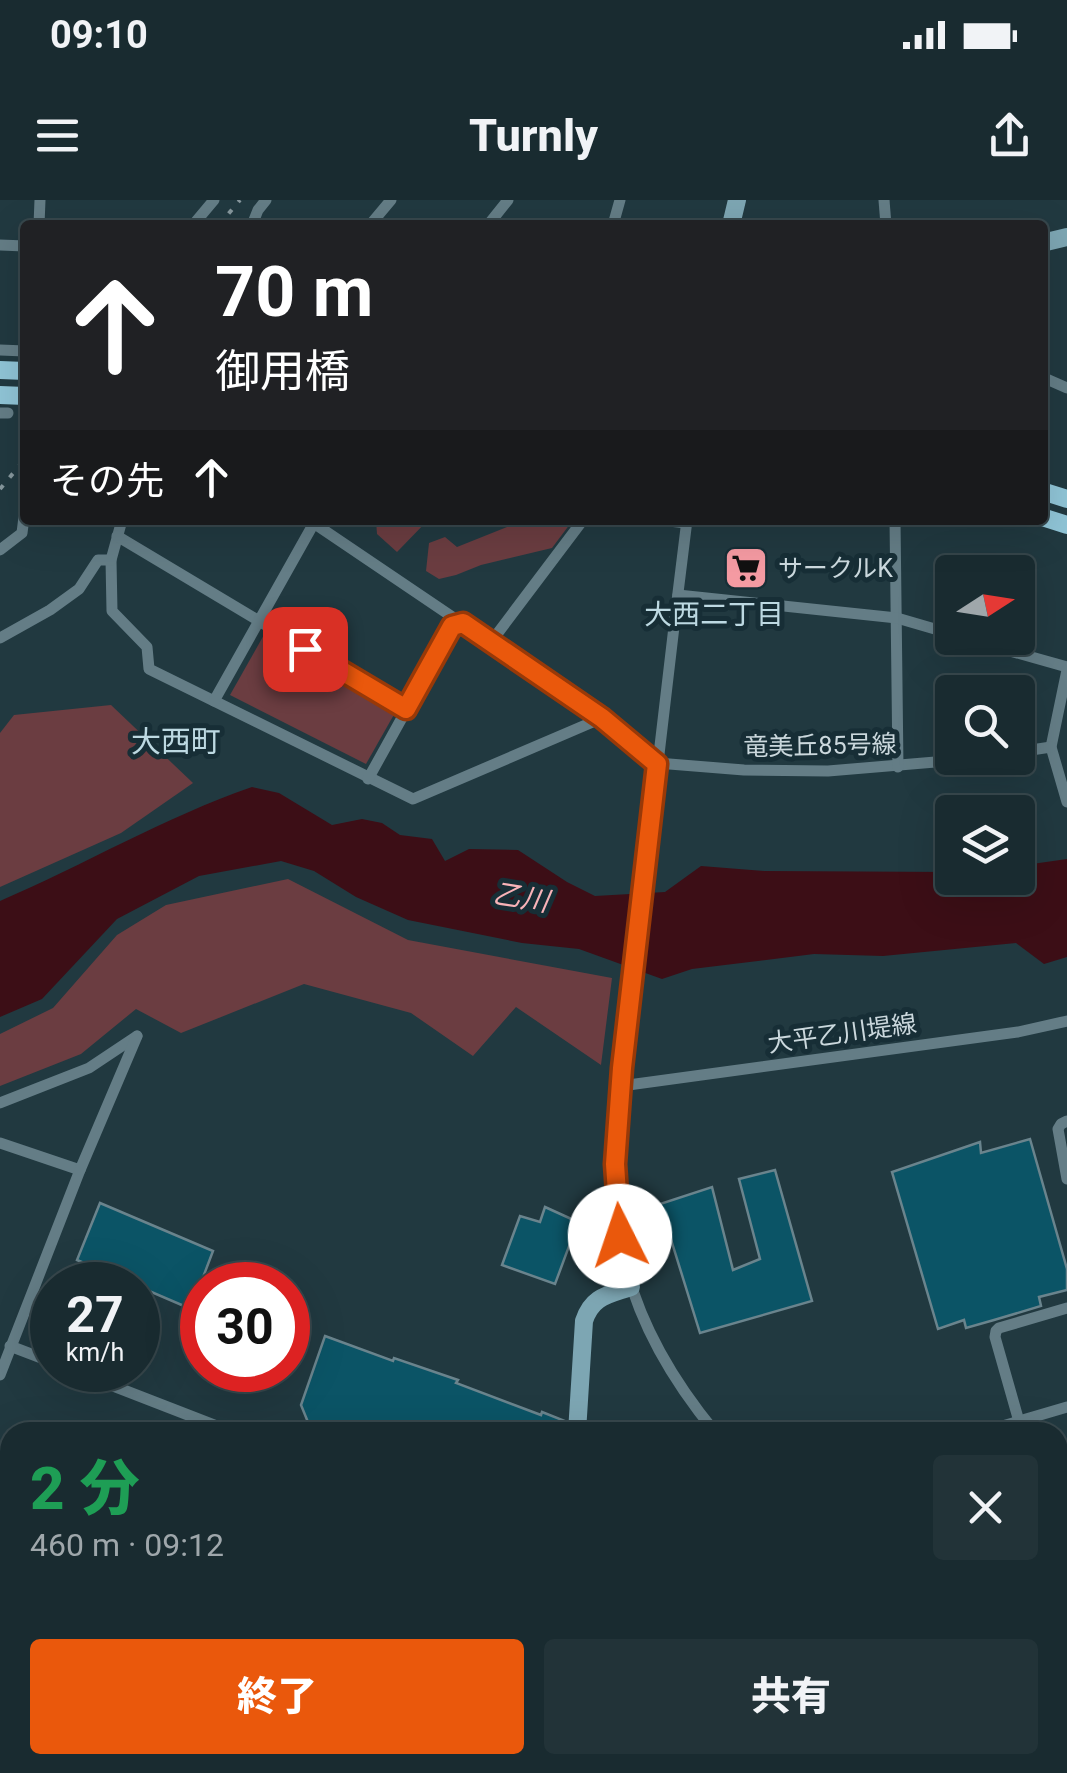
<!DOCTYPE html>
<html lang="ja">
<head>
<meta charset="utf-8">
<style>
	body { margin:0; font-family:Roboto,"Noto Sans JP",sans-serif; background:#223338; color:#f1f3f6; height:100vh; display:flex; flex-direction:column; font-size:38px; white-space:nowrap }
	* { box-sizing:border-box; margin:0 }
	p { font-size:32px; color:#9fa7ab }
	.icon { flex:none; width:55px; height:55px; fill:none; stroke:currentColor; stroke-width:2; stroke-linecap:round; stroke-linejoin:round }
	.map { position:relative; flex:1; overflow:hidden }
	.sheet { position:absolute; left:0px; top:1222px; width:1068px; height:352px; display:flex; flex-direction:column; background:#192b30; border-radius:30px 30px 0 0; box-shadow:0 10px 40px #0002,0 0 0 2px #37474c }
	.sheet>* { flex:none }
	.hud { position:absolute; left:20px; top:20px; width:1028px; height:305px; border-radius:10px; box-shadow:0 10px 40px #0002,0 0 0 2px #37474c; background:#202124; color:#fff; overflow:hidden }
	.needle { width:65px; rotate:78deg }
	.tools { position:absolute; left:935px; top:355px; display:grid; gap:20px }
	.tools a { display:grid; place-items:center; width:100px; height:100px; border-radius:10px; background:#192b30; box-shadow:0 10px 40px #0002,0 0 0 2px #37474c; font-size:50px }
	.speed { position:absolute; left:30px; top:1062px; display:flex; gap:20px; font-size:50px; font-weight:700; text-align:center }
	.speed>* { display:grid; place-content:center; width:130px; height:130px; border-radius:50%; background:#192b30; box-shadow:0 10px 40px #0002,0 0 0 2px #37474c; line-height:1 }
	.speed small { font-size:25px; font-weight:400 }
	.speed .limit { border:15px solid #d22; background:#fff; color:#111 }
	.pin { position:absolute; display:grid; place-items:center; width:85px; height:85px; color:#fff; margin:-42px; border-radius:20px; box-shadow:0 5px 15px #0006 }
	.me { position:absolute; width:110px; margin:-55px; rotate:356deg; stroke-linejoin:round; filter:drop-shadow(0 0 8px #0008) }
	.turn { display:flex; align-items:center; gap:35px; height:210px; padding:0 30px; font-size:45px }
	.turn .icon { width:130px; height:130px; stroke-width:2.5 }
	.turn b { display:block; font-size:70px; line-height:85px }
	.then { display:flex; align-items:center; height:95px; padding:0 30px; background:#0003; gap:20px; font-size:38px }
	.round { display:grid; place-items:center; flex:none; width:105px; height:105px; border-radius:10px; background:#223338 }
	.summary { display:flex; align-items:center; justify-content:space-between; height:170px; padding:0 30px }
	h1 { font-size:60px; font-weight:800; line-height:75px; color:#1e9e55 }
	.cta { display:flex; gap:20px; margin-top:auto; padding:20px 30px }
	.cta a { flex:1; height:115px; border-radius:10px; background:#ea580c; color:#fff; font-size:40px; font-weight:800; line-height:115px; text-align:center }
	.cta a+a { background:#223338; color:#f1f3f6 }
	.status { display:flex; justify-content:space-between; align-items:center; height:70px; padding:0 50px; background:#192b30; direction:ltr }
	.status svg { height:28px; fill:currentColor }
	header { display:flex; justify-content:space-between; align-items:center; height:130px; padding:0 30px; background:#192b30; font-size:45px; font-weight:800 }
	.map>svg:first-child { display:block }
	.green { fill:#6b3d41 }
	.water { fill:#3c0e16 }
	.building { fill:#0b5466; stroke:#6a848d; stroke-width:2.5 }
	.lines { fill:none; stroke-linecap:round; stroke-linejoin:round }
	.street { stroke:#647d86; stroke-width:11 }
	.secondary { stroke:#7da6b3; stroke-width:18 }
	.primary { stroke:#90c5d7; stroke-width:18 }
	.rail { stroke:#86979d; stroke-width:4; stroke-dasharray:5 10; stroke-linecap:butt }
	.route-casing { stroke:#983908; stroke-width:25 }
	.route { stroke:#ea580c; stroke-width:18 }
	.labels { text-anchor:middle; stroke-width:10; stroke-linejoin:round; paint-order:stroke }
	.poi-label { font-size:25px; fill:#cbd8dd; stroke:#172e36; text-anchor:start }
	.street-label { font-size:25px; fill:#cbd8dd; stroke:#172e36 }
	.neighbourhood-label { font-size:28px; fill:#bdd9e2; stroke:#172e36 }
	.water-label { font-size:28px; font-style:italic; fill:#f8b3b8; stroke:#172e36 }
	.quarter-label { font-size:30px; fill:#bdd9e2; stroke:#172e36 }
</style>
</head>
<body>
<div class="status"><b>09:10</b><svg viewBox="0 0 49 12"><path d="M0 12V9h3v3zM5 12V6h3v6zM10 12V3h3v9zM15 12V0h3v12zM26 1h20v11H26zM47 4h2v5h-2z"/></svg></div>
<header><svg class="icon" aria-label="menu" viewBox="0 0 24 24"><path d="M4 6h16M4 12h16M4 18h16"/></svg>Turnly<svg class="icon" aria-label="share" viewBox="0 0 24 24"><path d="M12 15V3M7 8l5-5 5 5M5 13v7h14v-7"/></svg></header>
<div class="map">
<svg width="1067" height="1573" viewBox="0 0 1067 1573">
	<rect width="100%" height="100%" fill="#213940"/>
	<g class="green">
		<path d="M376,320H428L397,352L377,334Z"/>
		<path d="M515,320H573L552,348L481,365L456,375L439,379L426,371L429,343L445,337L457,347L507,327Z"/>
		<path d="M265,433L396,511L366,564L230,495Z"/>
		<path d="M111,505L193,583L121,633L0,687V533L14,515Z"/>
		<path d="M288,679L408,740L612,778L601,865L516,807L473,856L411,813L304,784L181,833L136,809L81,854L0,886V834L53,808L117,735L166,705Z"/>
		<path d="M10,1349V1530L0,1528V1379Z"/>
	</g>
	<path class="water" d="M252,587L279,593L332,625L362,619L382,623L400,635L432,639L445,661L469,649L518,650L567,682L595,696L665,692L701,666L764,671L952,672V678H1018V666L1067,659V757L1044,764L1016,743L883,756L814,754L692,769L662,779L579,749L522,743L408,720L356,697L314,671L281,661L199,676L117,719L42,799L0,817V701C84,665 165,617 252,587Z"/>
	<g class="building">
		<path d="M1030,939L1067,1069V1090L1039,1097L1041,1106L994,1120L966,1128L964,1120L938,1129L892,972L980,942L981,953Z"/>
		<path d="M775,970L812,1101L700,1133L660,1004L712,987L733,1070L760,1059L739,979Z"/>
		<path d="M100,1003L213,1051L191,1109L77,1060Z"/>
		<path d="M545,1007L578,1022L555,1084L502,1065L520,1016L540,1022Z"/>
		<path d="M325,1136L393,1161L394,1158L458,1180L456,1183L541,1215L542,1212L565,1221V1232H312L301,1205Z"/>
	</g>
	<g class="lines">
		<g class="street">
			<path d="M884,0L886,25"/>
			<path d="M39,25L40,0"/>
			<path d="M193,25L214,0"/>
			<path d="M252,25L258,10L266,0"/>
			<path d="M370,25L391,0"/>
			<path d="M488,25L508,0"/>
			<path d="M613,25L620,0"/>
			<path d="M0,45L25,46"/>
			<path d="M0,150L25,151"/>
			<path d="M1042,177L1067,188"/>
			<path d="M0,213H8"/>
			<path d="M122,320L111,360L112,411L147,447L149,469L413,599L602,518"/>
			<path d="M309,320L602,518L657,563L744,570L828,571L983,558"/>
			<path d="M661,320L686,323"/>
			<path d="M687,320C669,463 653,606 636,750C626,840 606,948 620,1037C631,1111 668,1175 715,1232"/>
			<path d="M895,320L898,567"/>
			<path d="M117,336L406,509"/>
			<path d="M0,350L22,333L25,309"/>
			<path d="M678,395L897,418L952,434"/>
			<path d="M0,438L50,410L79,389L98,360H111"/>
			<path d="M964,438L1067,467"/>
			<path d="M491,442L583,320"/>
			<path d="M1067,470L1051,547L1067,602"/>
			<path d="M214,501L314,323"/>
			<path d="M1018,552L1051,547"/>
			<path d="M368,579L453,426L463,423"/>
			<path d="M621,886L1018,832L1067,821"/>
			<path d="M0,903L89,868L137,836"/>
			<path d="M1067,921L1061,924L1058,929L1067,979"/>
			<path d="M0,943L80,970"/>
			<path d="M10,1146L52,1162"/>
			<path d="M72,1170L232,1232"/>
			<path d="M0,1175L80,970L137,836"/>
			<path d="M982,1232L1067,1207"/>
			<path d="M1022,1232L995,1137L996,1131L999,1128L1067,1108"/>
			<path d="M1058,1348L1067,1380"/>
			<path d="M1058,1422L1067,1419"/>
			<path d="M0,1546L10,1550"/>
			<path d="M46,1565L57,1573"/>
			<path d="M237,1565L238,1573"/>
			<path d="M803,1565L808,1573"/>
		</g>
		<g class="secondary">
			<path d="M731,25L737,0"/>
			<path d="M1042,43L1067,37"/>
			<path d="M577,1232L584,1121C592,1096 608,1095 631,1087"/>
			<path d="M1040,1565L1048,1573"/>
			<path d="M548,1573L552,1565"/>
		</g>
		<g class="primary">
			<path d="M0,170L25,171"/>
			<path d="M0,195L25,196"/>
			<path d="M1042,291L1067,299"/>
			<path d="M1042,317L1067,325"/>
		</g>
		<g class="rail">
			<path d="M219,25L240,0"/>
			<path d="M0,289L25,259"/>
		</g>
	</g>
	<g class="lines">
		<g class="route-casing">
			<path id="route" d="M305,449L406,509L452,426L463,423L602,518L657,564L622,868L615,964L620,1036"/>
		</g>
		<use href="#route" class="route"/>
	</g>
	<defs>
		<g id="supermarket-square" transform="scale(2.25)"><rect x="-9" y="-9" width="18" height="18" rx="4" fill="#f49aa2" stroke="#172e36"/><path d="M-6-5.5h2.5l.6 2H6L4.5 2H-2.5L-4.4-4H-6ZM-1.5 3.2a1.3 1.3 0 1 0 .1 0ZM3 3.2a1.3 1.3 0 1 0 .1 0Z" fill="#111"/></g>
	</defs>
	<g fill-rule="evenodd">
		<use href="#supermarket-square" x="746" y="368"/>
	</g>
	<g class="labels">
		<g class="poi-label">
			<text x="778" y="377">サークルK</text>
		</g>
		<g class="street-label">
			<text transform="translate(820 545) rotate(-1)" y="9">竜美丘85号線</text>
			<text transform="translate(842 833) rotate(-8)" y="9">大平乙川堤線</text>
		</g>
		<g class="neighbourhood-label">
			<text x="714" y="424">大西二丁目</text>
		</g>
		<g class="water-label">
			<text transform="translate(521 697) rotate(9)" y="10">乙川</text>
		</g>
		<g class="quarter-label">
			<text x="176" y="552">大西町</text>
		</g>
	</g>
</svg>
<div class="tools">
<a><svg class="needle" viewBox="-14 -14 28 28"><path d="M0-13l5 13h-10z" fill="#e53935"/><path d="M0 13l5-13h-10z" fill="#9fa7ab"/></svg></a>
<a><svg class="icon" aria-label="search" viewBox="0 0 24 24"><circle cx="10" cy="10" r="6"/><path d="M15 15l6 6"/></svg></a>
<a><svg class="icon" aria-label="layers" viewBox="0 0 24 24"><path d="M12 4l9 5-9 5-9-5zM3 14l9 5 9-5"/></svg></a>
</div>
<div class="speed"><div>27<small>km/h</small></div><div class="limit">30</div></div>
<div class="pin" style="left:305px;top:449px;background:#d93025"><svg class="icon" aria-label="arrive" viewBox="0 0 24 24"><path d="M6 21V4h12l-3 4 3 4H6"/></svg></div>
<svg class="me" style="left:620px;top:1036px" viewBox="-20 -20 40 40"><circle r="19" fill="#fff"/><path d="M0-13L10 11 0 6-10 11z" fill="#ea580c"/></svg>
<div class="hud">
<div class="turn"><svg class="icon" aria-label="ahead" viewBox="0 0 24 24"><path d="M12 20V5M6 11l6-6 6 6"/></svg><div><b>70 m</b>御用橋</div></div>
<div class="then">その先<svg class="icon" aria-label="ahead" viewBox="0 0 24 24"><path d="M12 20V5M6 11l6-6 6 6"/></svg></div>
</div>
<section class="sheet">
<div class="summary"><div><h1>2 分</h1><p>460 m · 09:12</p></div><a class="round"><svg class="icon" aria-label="close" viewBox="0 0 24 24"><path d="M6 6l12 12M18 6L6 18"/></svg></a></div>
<div class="cta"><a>終了</a><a>共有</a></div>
</section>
</div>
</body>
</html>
